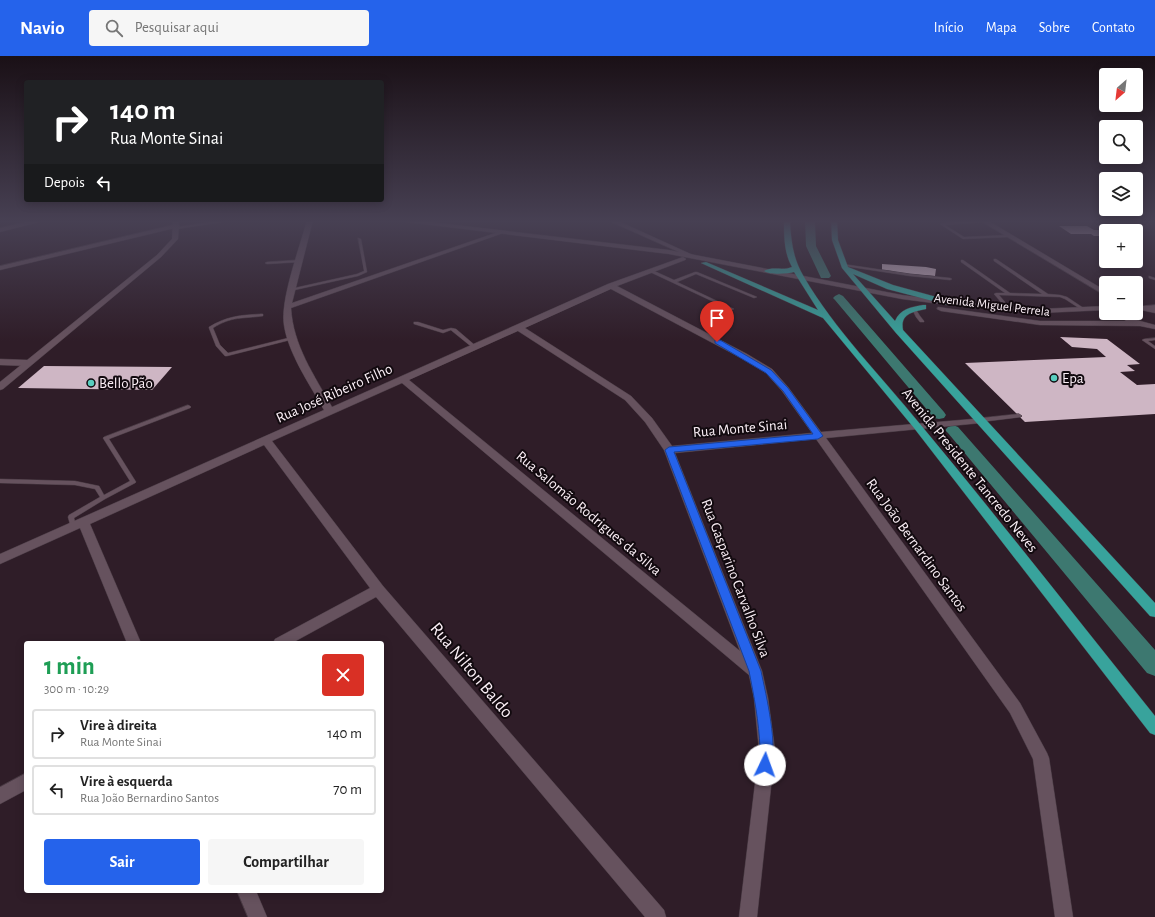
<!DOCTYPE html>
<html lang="pt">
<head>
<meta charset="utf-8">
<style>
	body { margin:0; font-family:"Alegreya Sans",sans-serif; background:#f6f6f6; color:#222; height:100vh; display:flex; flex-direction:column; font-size:15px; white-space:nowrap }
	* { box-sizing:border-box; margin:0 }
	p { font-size:13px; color:#767676 }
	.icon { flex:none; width:22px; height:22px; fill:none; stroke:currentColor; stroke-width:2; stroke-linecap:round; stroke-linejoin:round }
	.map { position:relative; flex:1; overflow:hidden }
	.details { position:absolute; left:24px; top:585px; width:360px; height:252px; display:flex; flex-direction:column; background:#fff; border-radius:4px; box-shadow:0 2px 10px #0003 }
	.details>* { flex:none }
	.guide { position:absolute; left:24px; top:24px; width:360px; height:122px; border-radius:4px; box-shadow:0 2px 10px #0003; background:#202124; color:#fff; overflow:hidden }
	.needle { width:26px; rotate:208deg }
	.buttons { position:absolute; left:1099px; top:12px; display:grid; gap:8px }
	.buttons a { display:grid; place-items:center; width:44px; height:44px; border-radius:4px; background:#fff; box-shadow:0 2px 10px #0003; font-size:20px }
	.pin { position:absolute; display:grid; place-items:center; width:34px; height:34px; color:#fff; margin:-41px -17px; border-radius:50% 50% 50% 0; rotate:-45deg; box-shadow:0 0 4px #0007 }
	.pin .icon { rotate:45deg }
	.me { position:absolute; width:44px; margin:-22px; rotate:3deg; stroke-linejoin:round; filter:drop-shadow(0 0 3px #0008) }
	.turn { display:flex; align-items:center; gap:14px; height:84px; padding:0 20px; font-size:18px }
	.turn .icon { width:52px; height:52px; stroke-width:2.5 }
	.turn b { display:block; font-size:28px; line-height:34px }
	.then { display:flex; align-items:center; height:38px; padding:0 20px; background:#0003; gap:8px; font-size:15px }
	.round { display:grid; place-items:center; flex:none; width:42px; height:42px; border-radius:4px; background:#f6f6f6 }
	.head { display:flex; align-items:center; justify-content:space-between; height:68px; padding:0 20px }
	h1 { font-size:24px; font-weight:700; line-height:30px; color:#1e9e55 }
	.primary-button { display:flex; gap:8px; margin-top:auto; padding:8px 20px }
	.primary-button a { flex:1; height:46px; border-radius:4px; background:#2563eb; color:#fff; font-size:16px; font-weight:700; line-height:46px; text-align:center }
	.primary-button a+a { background:#f6f6f6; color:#222 }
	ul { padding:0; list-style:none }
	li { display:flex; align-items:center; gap:12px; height:50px; margin:0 8px 6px; padding:0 12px; border:2px solid #e0e0e0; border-radius:4px }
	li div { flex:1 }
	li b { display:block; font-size:15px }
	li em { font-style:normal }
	header { display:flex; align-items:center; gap:24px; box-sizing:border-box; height:56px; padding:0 20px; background:#2563eb; color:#fff }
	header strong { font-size:19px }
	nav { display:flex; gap:22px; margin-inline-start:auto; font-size:14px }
	.search { width:280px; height:36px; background:#f6f6f6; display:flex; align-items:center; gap:10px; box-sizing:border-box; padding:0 14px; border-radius:4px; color:#767676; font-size:15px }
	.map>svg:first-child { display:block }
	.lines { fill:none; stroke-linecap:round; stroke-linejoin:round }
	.canal { fill:#3d7870; fill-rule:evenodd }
	.building { fill:#ceb6c4 }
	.service-casing { stroke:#483a43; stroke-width:1 }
	.minor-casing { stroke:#483a43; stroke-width:1 }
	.tertiary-casing { stroke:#483a43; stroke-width:1 }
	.secondary-casing { stroke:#483a43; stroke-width:1 }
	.primary-casing { stroke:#483a43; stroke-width:1 }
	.service { fill:#66525e; fill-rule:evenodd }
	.minor { fill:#66525e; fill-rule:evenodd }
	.tertiary { fill:#66525e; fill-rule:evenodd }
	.secondary { fill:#66525e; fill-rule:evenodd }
	.primary { fill:#38a39c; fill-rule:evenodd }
	.route { fill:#2563eb; stroke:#184099 }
	.poi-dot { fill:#59cebf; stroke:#120a0f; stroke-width:1.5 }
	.labels { text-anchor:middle; stroke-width:4; stroke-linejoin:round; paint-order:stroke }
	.far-street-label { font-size:13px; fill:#fbeff6; stroke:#120a0f }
	.poi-label { font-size:15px; fill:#fbeff6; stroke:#120a0f; text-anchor:start }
	.street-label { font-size:15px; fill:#fbeff6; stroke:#120a0f }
	.near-street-label { font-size:18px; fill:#fbeff6; stroke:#120a0f }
</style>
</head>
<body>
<header>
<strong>Navio</strong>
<div class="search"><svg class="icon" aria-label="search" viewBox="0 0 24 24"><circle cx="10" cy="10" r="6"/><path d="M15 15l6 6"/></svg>Pesquisar aqui</div>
<nav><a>Início</a><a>Mapa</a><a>Sobre</a><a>Contato</a></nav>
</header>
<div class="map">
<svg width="1155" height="861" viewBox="0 0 1155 861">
	<rect width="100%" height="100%" fill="#2f1d28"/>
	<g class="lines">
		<g class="canal">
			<path d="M805,164H815L816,190L831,220L829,222H821L806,190Z"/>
			<path d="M839,238L843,240L944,356L946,359L944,362L939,363L934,362L835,244L833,242L835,240Z"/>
			<path d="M953,369L958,371L1155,594V620L1147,617L948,377L945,374L948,371Z"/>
		</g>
	</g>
	<g class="building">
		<path d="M1059,170H1087L1094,174H1101L1106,177V180H1094L1091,178H1071Z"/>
		<path d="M882,208L926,211L936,213L935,220L895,217L892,215L882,214Z"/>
		<path d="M1060,281L1107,283L1140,308L1127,309L1135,315L1120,316L1137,329L1155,328V358L1025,366L965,307L1106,301L1097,293L1072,291Z"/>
		<path d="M44,310L172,311L152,334L18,332Z"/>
	</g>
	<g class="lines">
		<g class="service-casing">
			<g id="service">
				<path d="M224,164H236L177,173L175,172L177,171Z"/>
				<path d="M977,164L985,165L983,166L945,169L964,181L1008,179L1010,180L1008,181L963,183L940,168L942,167Z"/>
				<path d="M358,182L361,183L367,216L358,220L290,235V233L357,218L364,215Z"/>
				<path d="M994,203H996L1048,238L1060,239L1067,241L1085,253L1082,254L1065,243L1060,241L999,239L1010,252L1007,253L994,238L996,237H1005L961,206V204H963L1010,237L1042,238L994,205Z"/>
				<path d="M299,204L301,205L300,206L267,208L265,207L267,206Z"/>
				<path d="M843,208L910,218L950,222L952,223L950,224L910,220L844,210L842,209Z"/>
				<path d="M650,214H652L674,224L695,216H697L757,241L754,242L696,218L677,226L734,253L731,254L650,216Z"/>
				<path d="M1149,220L1155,222V224L1149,222Z"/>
				<path d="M913,252H915L920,260L924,265V266H920L916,261L912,253Z"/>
				<path d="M261,258H263V260C242,263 232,260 213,272L220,289L228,297L292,281H294V283L227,300H225L216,290L209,272V271C227,260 241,259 261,258Z"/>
				<path d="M414,266H418L443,274L451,272L456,273L477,291V292H473L452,275L451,274L443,277L414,268Z"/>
				<path d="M1155,282V284L1148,285L1155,290V293L1142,284L1144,283Z"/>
				<path d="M188,349L190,350L191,351L190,352L109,383L136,426L135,427L105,443L74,462L76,470L75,472H71L68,461L69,459L100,441L95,433L75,429L0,427V423L75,425L99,430L104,439L130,425L103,382L104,381Z"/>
				<path d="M1019,358L1022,360L1021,361L981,366L978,364L981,362Z"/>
			</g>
		</g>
		<g class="minor-casing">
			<g id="minor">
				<path d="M307,164H313L292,247L501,175L506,176L291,252C293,289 314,319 332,351L608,228L683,201L686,203L685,204L617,230L747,298L772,313L788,331L821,376L984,362L986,364L984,366L981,367L826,382L1020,647L1047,697L1049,702L1073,861H1055L1033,703L1010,657L816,383L675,397L762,615L768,642L775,694L757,861H739L759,694L754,642L749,619L402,327L272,385L383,530L664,854L666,861H645L376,541L292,587H273L275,583L370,532L264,389L90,468L141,587H127L80,472L0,508V498L324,354C310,329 288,297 284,269C280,243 300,191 307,164ZM611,233L741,302L766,317L782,335L812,377L672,390L652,362L631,340L525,272ZM518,275L625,344L645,366L664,394L740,595L409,324Z"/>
				<path d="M607,164H616L695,200L690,201Z"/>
				<path d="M979,164H987L1106,235V240Z"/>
				<path d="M1130,164H1145L1142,166Z"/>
				<path d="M177,168L180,170L179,171L0,214V210Z"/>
				<path d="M0,303L28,304L32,307L28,310L0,309Z"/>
				<path d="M26,717V734L0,748V731Z"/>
				<path d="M237,835H256L267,861H248Z"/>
			</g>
		</g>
		<g class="tertiary-casing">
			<g id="tertiary">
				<path d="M173,164H179L178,183L161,201L3,333L0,334V326L157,199L172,183Z"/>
				<path d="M1155,249V253L1143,254L1139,252L1143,250Z"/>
			</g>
		</g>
		<g class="secondary-casing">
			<g id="secondary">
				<path d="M34,164H47L0,176V172Z"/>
				<path d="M390,164H413L669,194L902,239L948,245L1040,253L1106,250V254L1040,257L948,249L902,243L669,198Z"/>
				<path d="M1136,249L1155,253V257L1136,253Z"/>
				<path d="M938,251L1040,265H1126L1115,257H1124L1133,263L1155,269V273L1140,270L1040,269L941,255L937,253Z"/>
			</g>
		</g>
		<g class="primary-casing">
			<g id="primary">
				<path d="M784,164H790C791,185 793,203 804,221C834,273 882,321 920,368C1000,464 1077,563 1155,660V679L1150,677L914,372L823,262L701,207L706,206L818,254L794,216C787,218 770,219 764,215C772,210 783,215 792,211C784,197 784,180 784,164Z"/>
				<path d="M831,164H837L838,184L848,211L893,229L951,245V249H948L887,233L853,218L895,265C900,253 911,251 923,249H926V253C912,256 900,258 903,274L1155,547V561L1150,560L896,277L842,212L832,184Z"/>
			</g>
		</g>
		<use href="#service" class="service"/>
		<use href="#minor" class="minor"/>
		<use href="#tertiary" class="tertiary"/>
		<use href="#secondary" class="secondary"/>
		<use href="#primary" class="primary"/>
	</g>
	<linearGradient id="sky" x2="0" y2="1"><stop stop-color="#1a1016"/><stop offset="0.58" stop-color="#474053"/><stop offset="1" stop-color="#474053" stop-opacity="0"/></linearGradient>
	<rect width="1155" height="285" fill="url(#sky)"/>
	<path class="route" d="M715,284H720L771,314L788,332L823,380L818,383L674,396L761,615C766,639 779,692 770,714L765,715L760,714C757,706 760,700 760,692C759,666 754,640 749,615L665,394L669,391L813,378L783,335L766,317L715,287Z"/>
	<g class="poi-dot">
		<circle cx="1054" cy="322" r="4"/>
		<circle cx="91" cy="327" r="4"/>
	</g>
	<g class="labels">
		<g class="far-street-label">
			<text transform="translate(992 248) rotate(7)" y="5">Avenida Miguel Perrela</text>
		</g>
		<g class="poi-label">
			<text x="1062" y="327">Epa</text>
			<text x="99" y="332">Bello Pão</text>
		</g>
		<g class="street-label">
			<text transform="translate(334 337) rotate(-24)" y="5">Rua José Ribeiro Filho</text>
			<text transform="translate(740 372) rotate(-5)" y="5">Rua Monte Sinai</text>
			<text transform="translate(970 414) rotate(51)" y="5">Avenida Presidente Tancredo Neves</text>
			<text transform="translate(589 457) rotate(40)" y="5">Rua Salomão Rodrigues da Silva</text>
			<text transform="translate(917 489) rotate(54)" y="5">Rua João Bernardino Santos</text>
			<text transform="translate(736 522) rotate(69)" y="5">Rua Gasparino Carvalho Silva</text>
		</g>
		<g class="near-street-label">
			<text transform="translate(472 614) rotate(50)" y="6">Rua Nilton Baldo</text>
		</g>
	</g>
</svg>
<div class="buttons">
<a><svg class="needle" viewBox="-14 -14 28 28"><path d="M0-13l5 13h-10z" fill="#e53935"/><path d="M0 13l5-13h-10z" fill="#767676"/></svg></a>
<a><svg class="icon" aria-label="search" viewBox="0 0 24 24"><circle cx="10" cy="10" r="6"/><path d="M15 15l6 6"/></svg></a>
<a><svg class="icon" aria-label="layers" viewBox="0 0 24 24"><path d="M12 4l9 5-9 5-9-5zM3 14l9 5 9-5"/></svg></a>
<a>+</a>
<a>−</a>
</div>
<div class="pin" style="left:717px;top:286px;background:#d93025"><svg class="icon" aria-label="arrive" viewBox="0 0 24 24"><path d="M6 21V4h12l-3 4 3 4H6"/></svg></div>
<svg class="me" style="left:765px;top:709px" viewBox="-20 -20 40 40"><circle r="19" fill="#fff"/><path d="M0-13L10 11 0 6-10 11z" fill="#2563eb"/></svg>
<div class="guide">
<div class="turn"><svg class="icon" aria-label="right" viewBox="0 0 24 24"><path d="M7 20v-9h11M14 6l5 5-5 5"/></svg><div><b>140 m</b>Rua Monte Sinai</div></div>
<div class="then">Depois<svg class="icon" aria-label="left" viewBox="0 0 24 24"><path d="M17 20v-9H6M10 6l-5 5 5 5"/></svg></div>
</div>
<section class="details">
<div class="head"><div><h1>1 min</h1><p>300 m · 10:29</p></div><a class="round" style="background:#d93025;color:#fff"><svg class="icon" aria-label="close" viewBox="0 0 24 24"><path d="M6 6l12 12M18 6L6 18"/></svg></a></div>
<ul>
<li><svg class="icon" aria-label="right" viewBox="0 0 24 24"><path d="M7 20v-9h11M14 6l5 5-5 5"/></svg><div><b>Vire à direita</b><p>Rua Monte Sinai</p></div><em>140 m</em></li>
<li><svg class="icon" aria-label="left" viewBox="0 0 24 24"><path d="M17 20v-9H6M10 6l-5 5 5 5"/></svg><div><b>Vire à esquerda</b><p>Rua João Bernardino Santos</p></div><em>70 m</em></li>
</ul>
<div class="primary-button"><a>Sair</a><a>Compartilhar</a></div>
</section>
</div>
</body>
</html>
